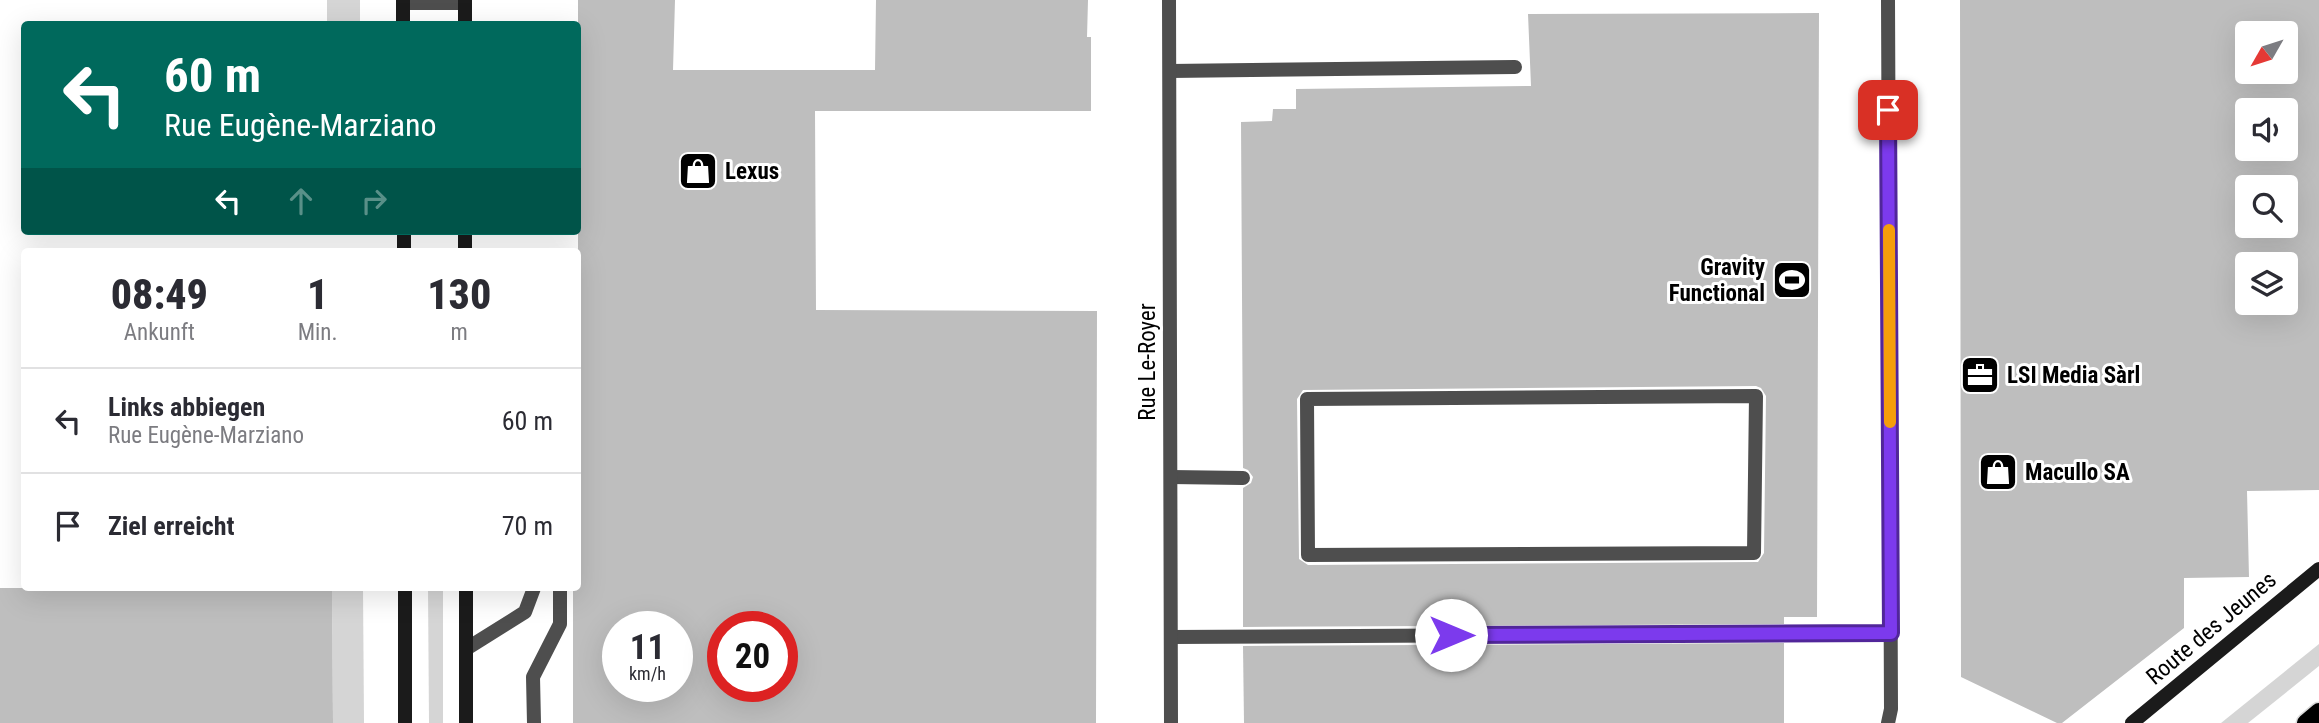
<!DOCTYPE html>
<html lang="de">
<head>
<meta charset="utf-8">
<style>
	body { margin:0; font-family:"Roboto Condensed",sans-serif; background:#f7f7f7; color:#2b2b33; height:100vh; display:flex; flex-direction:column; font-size:26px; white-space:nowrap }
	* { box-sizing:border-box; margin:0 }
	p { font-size:23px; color:#7c7c81 }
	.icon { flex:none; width:38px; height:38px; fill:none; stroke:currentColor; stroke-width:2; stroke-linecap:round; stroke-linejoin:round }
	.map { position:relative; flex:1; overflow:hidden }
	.sheet { position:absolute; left:21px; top:248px; width:560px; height:343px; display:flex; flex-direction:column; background:#fff; border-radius:7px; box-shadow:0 7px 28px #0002 }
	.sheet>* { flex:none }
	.top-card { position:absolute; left:21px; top:21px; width:560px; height:214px; border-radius:7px; box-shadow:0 7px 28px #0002; background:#00695c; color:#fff; overflow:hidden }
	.needle { width:46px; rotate:231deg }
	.fabs { position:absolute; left:2235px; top:21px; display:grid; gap:14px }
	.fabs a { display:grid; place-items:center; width:63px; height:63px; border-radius:7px; background:#fff; box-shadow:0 7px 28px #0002; font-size:35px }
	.speed { position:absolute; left:602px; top:611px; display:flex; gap:14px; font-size:35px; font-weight:700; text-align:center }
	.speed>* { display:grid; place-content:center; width:91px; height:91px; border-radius:50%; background:#fff; box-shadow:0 7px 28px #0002; line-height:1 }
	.speed small { font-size:18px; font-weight:400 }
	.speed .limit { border:10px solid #d22; background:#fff; color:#111 }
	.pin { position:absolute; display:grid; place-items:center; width:60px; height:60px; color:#fff; margin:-30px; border-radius:14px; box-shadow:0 4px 10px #0006 }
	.me { position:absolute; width:77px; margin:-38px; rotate:90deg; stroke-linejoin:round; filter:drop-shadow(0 0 5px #0008) }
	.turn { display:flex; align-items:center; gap:24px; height:147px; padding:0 28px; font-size:32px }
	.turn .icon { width:91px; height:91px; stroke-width:2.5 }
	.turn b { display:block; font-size:49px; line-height:60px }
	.lanes { display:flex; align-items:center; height:66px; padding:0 28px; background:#0003; justify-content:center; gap:35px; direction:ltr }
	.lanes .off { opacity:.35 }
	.eta { display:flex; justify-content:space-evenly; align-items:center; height:119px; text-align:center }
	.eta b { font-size:42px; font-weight:800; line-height:49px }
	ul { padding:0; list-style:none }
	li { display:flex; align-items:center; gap:21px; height:105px; padding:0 28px; border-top:2px solid #e1e1e2 }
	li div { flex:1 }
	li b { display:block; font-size:26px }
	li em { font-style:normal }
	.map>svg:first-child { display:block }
	.green { fill:#d5d5d5 }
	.building { fill:#bebebe; fill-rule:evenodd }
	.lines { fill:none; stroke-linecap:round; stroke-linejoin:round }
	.primary-casing { stroke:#dbdbdb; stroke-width:21 }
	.lane { stroke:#4e4e4e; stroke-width:14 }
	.street { stroke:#4e4e4e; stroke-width:14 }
	.secondary { stroke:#1b1b1b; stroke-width:14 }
	.primary { stroke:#000; stroke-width:18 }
	.route-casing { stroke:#51269a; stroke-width:18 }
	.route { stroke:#7c3aed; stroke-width:12 }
	.slow { stroke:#f59e0b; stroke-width:12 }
	.labels { text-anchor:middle; stroke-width:6; stroke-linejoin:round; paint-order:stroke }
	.poi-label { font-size:23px; font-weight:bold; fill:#000; stroke:#fff; text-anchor:start }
	.street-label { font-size:23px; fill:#000; stroke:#fff }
</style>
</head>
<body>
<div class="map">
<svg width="2319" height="723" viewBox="0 0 2319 723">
	<rect width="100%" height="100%" fill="#fff"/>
	<g class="green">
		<rect x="327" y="0" width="33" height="24"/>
		<path d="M332,588H363L364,723H333Z"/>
		<path d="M428,588H443V723H429Z"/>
		<path d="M2319,644V666L2248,723H2221Z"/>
	</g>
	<g class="building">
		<path d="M578,0H675L673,70H875L876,0H1088L1087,37H1091V111H815L816,310L1097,311L1096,723H573V588H578ZM618,626H677V686H618ZM723,626H782V686H723Z"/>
		<path d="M1960,0H2319V490L2247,491L2249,577L2184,578V628L2062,723H2057L1961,677ZM2247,33H2286V72H2247ZM2247,110H2286V149H2247ZM2247,187H2286V226H2247ZM2247,264H2286V303H2247Z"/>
		<path d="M1819,13L1817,617H1784V624L1243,627V488L1251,483L1253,477L1248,470L1243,468L1241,122L1272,121L1273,109H1296V89L1531,86L1528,14ZM1756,386L1761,388L1766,396L1764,553L1758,562L1308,565L1299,559L1297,399L1303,390Z"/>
		<path d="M0,588H332L333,723H0Z"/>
		<path d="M1784,643V723H1244L1243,646Z"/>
	</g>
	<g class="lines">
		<g class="primary-casing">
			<path id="primary" d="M2306,723L2319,712"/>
		</g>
		<g class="lane">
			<path d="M403,3H465"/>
			<path d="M1170,71L1515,67"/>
			<path d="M1756,396L1754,553L1308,555L1307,399Z"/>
			<path d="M1171,477L1243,478"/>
			<path d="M1171,637L1891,633"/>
			<path d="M466,649L525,612L534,588"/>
			<path d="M534,723L533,677L560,624V588"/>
		</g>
		<g class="street">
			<path d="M1169,0L1171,723"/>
			<path d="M1888,0L1891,709L1888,723"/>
		</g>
		<g class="secondary">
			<path d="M403,0V24"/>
			<path d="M465,0V24"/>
			<path d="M404,231V252"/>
			<path d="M465,231V252"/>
			<path d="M405,588V723"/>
			<path d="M466,588V723"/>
			<path d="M2132,723L2319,569"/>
		</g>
		<use href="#primary" class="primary"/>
	</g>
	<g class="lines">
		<g class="route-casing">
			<path id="route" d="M1451,635L1891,633L1888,110"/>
		</g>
		<use href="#route" class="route"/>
		<path class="slow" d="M1889,230L1890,422"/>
	</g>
	<defs>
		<g id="shop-square" transform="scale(2.0125)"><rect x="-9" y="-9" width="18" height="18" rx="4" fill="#000" stroke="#fff"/><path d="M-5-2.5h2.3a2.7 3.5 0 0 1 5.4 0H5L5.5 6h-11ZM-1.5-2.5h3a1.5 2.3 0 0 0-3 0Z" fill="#fff"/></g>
		<g id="stadium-square" transform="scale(2.0125)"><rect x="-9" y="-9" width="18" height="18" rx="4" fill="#000" stroke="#fff"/><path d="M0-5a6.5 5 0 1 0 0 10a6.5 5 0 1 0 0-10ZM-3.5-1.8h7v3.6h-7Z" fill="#fff"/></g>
		<g id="office-square" transform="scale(2.0125)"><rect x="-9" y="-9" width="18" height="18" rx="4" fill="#000" stroke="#fff"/><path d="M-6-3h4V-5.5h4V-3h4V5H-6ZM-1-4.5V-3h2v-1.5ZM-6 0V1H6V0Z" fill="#fff"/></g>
	</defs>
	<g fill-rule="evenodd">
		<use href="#shop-square" x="698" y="171"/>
		<use href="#stadium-square" x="1792" y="280"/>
		<use href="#office-square" x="1980" y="375"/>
		<use href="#shop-square" x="1998" y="472"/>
	</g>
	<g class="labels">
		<g class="poi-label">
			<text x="725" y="179">Lexus</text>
			<text x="1765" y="275" text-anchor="end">Gravity<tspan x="1765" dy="26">Functional</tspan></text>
			<text x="2007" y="383">LSI Media Sàrl</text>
			<text x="2025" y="480">Macullo SA</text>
		</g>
		<g class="street-label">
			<text transform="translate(1147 362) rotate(-90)" y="8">Rue Le-Royer</text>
			<text transform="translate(2211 628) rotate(-40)" y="8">Route des Jeunes</text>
		</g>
	</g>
</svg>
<div class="fabs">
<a><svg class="needle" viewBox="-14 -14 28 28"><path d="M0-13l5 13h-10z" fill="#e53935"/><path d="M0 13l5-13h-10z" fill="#7c7c81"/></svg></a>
<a><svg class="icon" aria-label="sound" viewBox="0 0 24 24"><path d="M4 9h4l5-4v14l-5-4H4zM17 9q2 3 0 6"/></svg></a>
<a><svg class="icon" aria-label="search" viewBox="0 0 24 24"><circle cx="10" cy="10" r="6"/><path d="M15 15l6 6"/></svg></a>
<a><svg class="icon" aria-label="layers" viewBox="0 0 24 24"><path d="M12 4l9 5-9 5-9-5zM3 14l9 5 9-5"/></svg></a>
</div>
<div class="speed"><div>11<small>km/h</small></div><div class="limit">20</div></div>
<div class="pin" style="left:1888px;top:110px;background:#d93025"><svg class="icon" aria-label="arrive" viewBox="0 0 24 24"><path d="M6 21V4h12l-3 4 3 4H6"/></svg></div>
<svg class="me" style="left:1451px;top:635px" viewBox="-20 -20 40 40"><circle r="19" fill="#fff"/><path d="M0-13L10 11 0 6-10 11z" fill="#7c3aed"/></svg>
<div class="top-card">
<div class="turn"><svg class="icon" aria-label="left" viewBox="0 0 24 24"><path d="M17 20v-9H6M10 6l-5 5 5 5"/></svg><div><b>60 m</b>Rue Eugène-Marziano</div></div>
<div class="lanes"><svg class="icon" aria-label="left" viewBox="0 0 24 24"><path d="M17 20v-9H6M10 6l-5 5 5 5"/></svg><svg class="icon off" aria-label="ahead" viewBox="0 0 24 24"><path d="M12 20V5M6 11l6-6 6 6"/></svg><svg class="icon off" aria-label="right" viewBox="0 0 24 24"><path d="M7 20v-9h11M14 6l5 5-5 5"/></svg></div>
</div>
<section class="sheet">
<div class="eta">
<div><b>08:49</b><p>Ankunft</p></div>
<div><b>1</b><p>Min.</p></div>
<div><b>130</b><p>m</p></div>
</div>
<ul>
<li><svg class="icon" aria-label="left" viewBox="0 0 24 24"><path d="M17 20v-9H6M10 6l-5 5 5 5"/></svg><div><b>Links abbiegen</b><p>Rue Eugène-Marziano</p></div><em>60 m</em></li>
<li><svg class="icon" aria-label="arrive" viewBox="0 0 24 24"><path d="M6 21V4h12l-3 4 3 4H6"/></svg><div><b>Ziel erreicht</b></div><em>70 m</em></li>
</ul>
</section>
</div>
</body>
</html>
